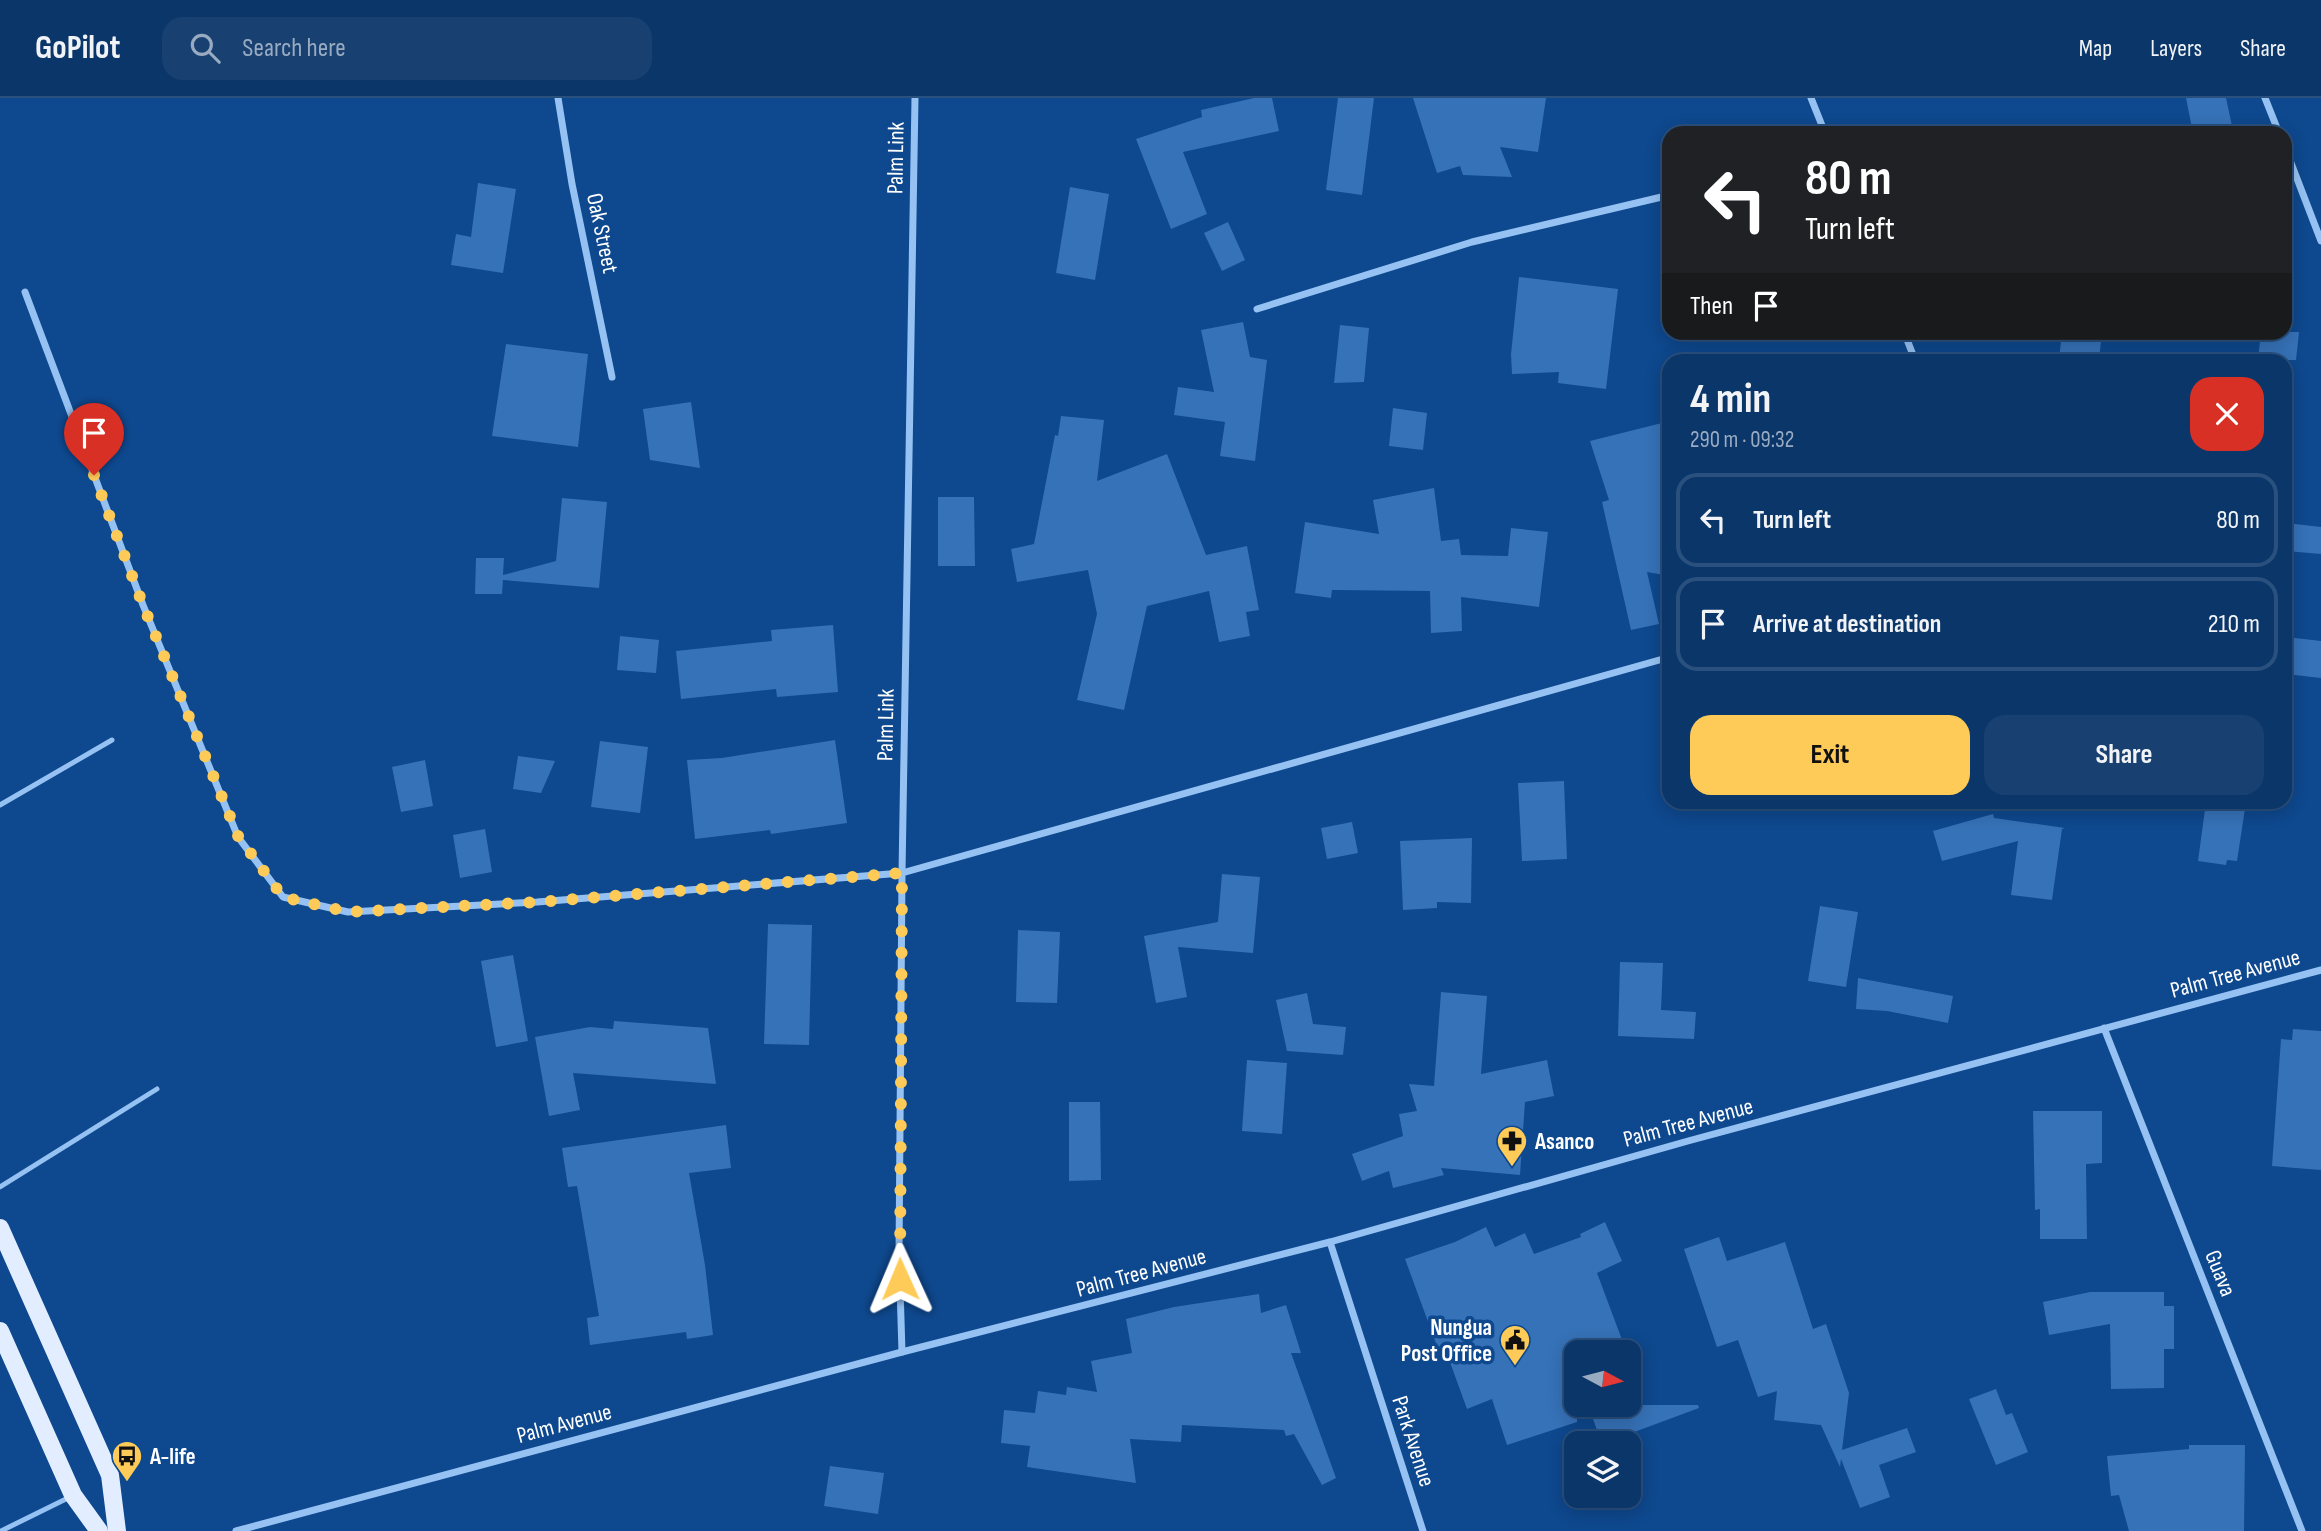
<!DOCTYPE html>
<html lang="en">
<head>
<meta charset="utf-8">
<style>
	body { margin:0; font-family:"Sofia Sans Condensed",sans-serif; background:#184172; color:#f1f3f6; height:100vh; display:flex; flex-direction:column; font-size:26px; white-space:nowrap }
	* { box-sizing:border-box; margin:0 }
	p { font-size:23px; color:#99abc1 }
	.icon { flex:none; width:38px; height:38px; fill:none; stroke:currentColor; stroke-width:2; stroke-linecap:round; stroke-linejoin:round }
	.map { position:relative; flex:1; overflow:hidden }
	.sheet { position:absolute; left:1662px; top:256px; width:630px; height:455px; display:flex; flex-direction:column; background:#0a366a; border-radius:21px; box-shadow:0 4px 18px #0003,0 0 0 2px #2a507e }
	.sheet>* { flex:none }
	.guide { position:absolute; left:1662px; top:28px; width:630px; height:214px; border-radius:21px; box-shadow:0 4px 18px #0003,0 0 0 2px #2a507e; background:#202124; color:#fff; overflow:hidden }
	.needle { width:46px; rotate:97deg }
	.tools { position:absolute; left:1564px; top:1242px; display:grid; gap:14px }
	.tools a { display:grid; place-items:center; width:77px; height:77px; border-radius:14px; background:#0a366a; box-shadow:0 4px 18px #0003,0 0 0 2px #2a507e; font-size:35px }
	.pin { position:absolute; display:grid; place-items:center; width:60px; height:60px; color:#fff; margin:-72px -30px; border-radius:50% 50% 50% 0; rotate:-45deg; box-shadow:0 0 7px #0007 }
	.pin .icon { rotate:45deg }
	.me { position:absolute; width:77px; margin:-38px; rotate:359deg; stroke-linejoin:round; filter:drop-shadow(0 0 5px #0008) }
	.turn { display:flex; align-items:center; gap:24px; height:147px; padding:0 28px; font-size:32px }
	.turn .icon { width:91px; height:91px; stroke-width:2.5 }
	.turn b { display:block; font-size:49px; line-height:60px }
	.then { display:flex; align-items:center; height:66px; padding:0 28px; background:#0003; gap:14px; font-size:26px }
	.round { display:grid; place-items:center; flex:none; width:74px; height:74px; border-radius:21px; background:#184172 }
	.summary { display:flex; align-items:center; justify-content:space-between; height:119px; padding:0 28px }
	h1 { font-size:42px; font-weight:700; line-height:52px }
	.cta { display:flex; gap:14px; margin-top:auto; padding:14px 28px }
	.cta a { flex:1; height:80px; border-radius:21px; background:#ffcb58; color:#111; font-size:28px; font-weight:700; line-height:80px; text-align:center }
	.cta a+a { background:#184172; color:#f1f3f6 }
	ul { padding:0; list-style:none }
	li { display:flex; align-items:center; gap:21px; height:94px; margin:0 14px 10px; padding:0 14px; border:4px solid #2a507e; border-radius:21px }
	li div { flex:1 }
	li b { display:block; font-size:26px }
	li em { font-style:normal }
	header { display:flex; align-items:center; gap:42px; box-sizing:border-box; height:98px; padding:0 35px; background:#0a366a; border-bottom:2px solid #2a507e }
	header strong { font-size:33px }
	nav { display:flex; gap:38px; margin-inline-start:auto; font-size:24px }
	.search { width:490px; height:63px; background:#184172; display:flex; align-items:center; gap:18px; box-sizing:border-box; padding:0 24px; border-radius:21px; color:#99abc1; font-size:26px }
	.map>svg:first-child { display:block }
	.building { fill:#3672b8 }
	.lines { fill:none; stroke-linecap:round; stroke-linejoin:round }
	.service { stroke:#95c2f3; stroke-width:5 }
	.minor { stroke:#95c2f3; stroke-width:7 }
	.primary { stroke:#e2eeff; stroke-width:18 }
	.route { stroke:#ffcb58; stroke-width:12; stroke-dasharray:0 21.6 }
	.labels { text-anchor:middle; stroke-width:7; stroke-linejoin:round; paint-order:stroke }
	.street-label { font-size:23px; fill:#fff; stroke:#0e488e }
	.poi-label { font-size:23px; font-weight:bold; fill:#fff; stroke:#0e488e; text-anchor:start }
</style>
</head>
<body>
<header>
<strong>GoPilot</strong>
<div class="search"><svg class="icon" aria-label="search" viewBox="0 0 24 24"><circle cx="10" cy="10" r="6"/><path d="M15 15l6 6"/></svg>Search here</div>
<nav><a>Map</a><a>Layers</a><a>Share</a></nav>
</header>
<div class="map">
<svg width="2321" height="1433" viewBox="0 0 2321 1433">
	<rect width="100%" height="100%" fill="#0e488e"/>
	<g class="building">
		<path d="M1254,0H1272L1279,33L1183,54L1207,116L1171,131L1136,41L1202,19L1201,12Z"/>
		<path d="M1338,0H1374L1362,97L1326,92Z"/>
		<path d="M1413,0H1546L1538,54L1500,49L1512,79L1463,77L1460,68L1437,75Z"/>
		<path d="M2186,0H2226L2232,28L2193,35Z"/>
		<path d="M478,85L516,91L503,175L451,167L456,136L471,139Z"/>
		<path d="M1070,89L1109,96L1095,182L1056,175Z"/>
		<path d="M1228,124L1245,162L1222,173L1204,135Z"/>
		<path d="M1519,179L1618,191L1606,291L1558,285L1559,274L1512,276L1511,256Z"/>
		<path d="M1243,224L1250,259L1267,262L1255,363L1220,358L1225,324L1174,317L1178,289L1214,294L1201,232Z"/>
		<path d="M1340,227L1369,230L1364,284L1334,285Z"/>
		<path d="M2062,234H2102L2099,262H2059Z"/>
		<path d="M2261,234H2299L2296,262H2258Z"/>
		<path d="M506,246L588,256L578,349L492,338Z"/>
		<path d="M691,304L700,370L650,362L643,311Z"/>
		<path d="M1393,310L1427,315L1423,352L1389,348Z"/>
		<path d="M1061,318L1104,322L1097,383L1167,356L1206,457L1247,448L1259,512L1246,514L1250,538L1219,544L1209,493L1147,508L1124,612L1077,602L1097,516L1088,472L1017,484L1011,451L1034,446L1055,337L1058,338Z"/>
		<path d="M1670,323V478L1647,474L1659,526L1631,532L1602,404L1609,402L1590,343Z"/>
		<path d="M1434,390L1441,443L1459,441L1461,457L1508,458L1511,430L1548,434L1539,509L1461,499L1462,533L1431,535L1430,493L1332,492L1331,500L1295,495L1305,424L1379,436L1373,402Z"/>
		<path d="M938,399H974L975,468H938Z"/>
		<path d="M562,400L607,404L599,490L503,482L502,496H475L476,460H504L503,477L556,463Z"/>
		<path d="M2286,425L2321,429V456L2286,453Z"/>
		<path d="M833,527L838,594L777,599L776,591L681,601L676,553L772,543L771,532Z"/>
		<path d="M620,538L659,542L656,575L617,572Z"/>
		<path d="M2286,539L2321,543V580L2286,576Z"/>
		<path d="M835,642L847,725L771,736L770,732L695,741L687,662L722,660Z"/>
		<path d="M600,643L648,649L640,715L591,709Z"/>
		<path d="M518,658L555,663L541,695L513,691Z"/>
		<path d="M425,662L433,708L401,714L392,669Z"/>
		<path d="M1564,683L1567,761L1522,763L1518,685Z"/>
		<path d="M2206,704H2246L2237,763L2227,762L2226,767L2198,763Z"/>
		<path d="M1993,716L1994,720L2065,730L2062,731L2052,802L2011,797L2018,743L1942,763L1933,733Z"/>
		<path d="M1352,724L1358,755L1327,761L1321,730Z"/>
		<path d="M485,731L492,774L460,780L453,737Z"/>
		<path d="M1472,740L1471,805L1437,804V810L1403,812L1400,743Z"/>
		<path d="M1222,776L1260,779L1253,855L1178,849L1187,899L1156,905L1144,838L1218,824Z"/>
		<path d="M1820,808L1858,814L1846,889L1808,883Z"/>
		<path d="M768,826L812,827L809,947L764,946Z"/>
		<path d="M1018,832L1060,834L1057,905L1016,904Z"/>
		<path d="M513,857L528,943L496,949L481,863Z"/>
		<path d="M1620,864L1663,865L1661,912L1696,914L1694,941L1618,938Z"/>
		<path d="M1858,880L1953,898L1948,925L1887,913L1856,911Z"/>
		<path d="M1441,894L1487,898L1481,976L1547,962L1554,998L1525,1004L1520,1077L1441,1070L1444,1077L1393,1090L1389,1073L1362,1083L1352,1056L1403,1038L1399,1016L1417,1013L1409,986L1434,988Z"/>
		<path d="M1307,895L1313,926L1346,929L1343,957L1287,953L1276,902Z"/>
		<path d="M614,923L708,930L716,986L573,975L580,1012L549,1018L535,939L590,929L613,931Z"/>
		<path d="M2293,931L2321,933V1072L2272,1068L2281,941L2292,942Z"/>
		<path d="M1247,962L1287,965L1282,1036L1242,1033Z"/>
		<path d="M1069,1004H1100L1101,1082L1069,1083Z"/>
		<path d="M2033,1013H2102V1065L2086,1066L2087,1141H2040V1111L2035,1112Z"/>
		<path d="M726,1027L731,1070L689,1075L705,1167L713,1237L687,1241L686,1234L590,1247L587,1220L599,1218L577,1088L568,1089L562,1050Z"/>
		<path d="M1605,1124L1622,1163L1597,1175L1627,1255H1577V1324L1507,1347L1492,1301L1467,1311L1447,1256L1441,1259L1405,1161L1455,1144L1486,1129L1495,1149L1525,1135L1534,1156L1581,1139L1580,1136Z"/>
		<path d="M1719,1139L1727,1163L1785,1144L1813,1231L1826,1226L1849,1295L1842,1352L1907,1330L1916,1354L1879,1367L1890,1399L1860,1410L1841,1361L1840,1369L1821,1327L1774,1322L1777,1293L1758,1299L1738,1242L1717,1249L1684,1151Z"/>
		<path d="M2090,1194H2164V1208H2174V1251H2164V1290L2111,1291L2110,1226L2049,1237L2043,1204Z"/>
		<path d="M1259,1196L1261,1215L1286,1207L1301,1255H1291L1336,1380L1322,1387L1294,1336L1286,1338L1284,1332L1182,1327L1181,1344L1130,1341L1136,1385L1027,1369L1030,1348L1001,1345L1004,1312L1035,1315L1038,1293L1066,1297L1067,1289L1097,1294L1091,1263L1132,1255L1126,1221L1174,1209Z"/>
		<path d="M1996,1291L2006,1317L2012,1315L2028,1354L1996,1367L1969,1301Z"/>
		<path d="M1588,1307H1698L1699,1310L1602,1346Z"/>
		<path d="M2189,1347H2245L2244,1433H2129L2119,1397L2111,1398L2107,1358L2189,1351Z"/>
		<path d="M830,1368L884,1375L878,1416L824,1408Z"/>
	</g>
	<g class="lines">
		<g class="service">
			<path d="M0,707L112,642"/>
			<path d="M0,1089L157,991"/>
			<path d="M1,1433L70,1399"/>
		</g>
		<g class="minor">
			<path d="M558,0L572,86L612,279"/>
			<path d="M1811,0L1825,35"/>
			<path d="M2265,0L2279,35"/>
			<path d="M2286,52L2321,143"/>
			<path d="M25,194L143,507L238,739L283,799L348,814L537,804L902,775L1670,559"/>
			<path d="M1257,211L1472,144L1670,97"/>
			<path d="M1904,234L1915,262"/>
			<path d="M2104,930L2302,1433"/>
			<path d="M1330,1144L1423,1433"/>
			<path d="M902,1254L899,1157L902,775L915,0"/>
			<path d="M236,1433L902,1254L1330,1144L1688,1043L2321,872"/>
		</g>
		<g class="primary">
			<path d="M0,1130L110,1377L117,1433"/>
			<path d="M0,1233L73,1397L99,1433"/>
		</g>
	</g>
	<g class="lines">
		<path class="route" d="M94,377L143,507L238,738L283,799L348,814L537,804L902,775L900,1181"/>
	</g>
	<defs>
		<g id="pharmacy-pin" transform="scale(1.575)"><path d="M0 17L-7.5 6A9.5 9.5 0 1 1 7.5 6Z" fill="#ffcb58" stroke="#0e488e"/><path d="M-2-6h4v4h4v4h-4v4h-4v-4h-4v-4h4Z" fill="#111"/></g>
		<g id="civic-pin" transform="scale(1.575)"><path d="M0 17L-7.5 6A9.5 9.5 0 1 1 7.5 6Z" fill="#ffcb58" stroke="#0e488e"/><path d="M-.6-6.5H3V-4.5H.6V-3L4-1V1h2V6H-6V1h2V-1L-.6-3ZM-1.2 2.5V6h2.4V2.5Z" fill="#111"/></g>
		<g id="bus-pin" transform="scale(1.575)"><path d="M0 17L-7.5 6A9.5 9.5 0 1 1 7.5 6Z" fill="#ffcb58" stroke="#0e488e"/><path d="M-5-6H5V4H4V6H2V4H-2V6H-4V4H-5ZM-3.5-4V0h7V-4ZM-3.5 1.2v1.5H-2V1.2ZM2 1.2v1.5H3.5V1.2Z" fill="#111"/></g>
	</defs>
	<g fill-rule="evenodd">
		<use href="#pharmacy-pin" x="1512" y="1043"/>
		<use href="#civic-pin" x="1515" y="1242"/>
		<use href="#bus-pin" x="127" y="1358"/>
	</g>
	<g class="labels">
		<g class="street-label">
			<text transform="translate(895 60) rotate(-89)" y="8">Palm Link</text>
			<text transform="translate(603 135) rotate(78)" y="8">Oak Street</text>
			<text transform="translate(885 627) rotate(-89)" y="8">Palm Link</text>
			<text transform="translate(2235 875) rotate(-15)" y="8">Palm Tree Avenue</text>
			<text transform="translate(1688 1024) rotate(-15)" y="8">Palm Tree Avenue</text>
			<text transform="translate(1141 1174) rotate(-15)" y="8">Palm Tree Avenue</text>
			<text transform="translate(2221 1175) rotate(68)" y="8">Guava</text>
			<text transform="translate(564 1325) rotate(-15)" y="8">Palm Avenue</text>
			<text transform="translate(1414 1343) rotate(72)" y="8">Park Avenue</text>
		</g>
		<g class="poi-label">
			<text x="1535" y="1051">Asanco</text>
			<text x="1492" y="1237" text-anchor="end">Nungua<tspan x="1492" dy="26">Post Office</tspan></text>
			<text x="150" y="1366">A-life</text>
		</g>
	</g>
</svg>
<div class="tools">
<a><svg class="needle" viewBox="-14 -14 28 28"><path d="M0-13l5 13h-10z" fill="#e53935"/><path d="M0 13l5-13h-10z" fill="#99abc1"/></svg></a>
<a><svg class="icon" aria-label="layers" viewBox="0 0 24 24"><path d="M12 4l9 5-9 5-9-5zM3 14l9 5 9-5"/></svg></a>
</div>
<div class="pin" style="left:94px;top:377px;background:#d93025"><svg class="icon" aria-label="arrive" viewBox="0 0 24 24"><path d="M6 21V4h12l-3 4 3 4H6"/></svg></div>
<svg class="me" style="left:900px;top:1181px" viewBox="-20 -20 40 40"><path d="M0-17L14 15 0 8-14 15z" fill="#ffcb58" stroke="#fff" stroke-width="4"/></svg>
<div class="guide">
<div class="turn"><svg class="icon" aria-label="left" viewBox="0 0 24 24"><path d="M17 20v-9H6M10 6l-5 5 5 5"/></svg><div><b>80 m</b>Turn left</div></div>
<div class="then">Then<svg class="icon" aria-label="arrive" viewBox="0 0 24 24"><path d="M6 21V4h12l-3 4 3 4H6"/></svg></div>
</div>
<section class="sheet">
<div class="summary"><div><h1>4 min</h1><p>290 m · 09:32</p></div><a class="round" style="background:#d93025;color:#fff"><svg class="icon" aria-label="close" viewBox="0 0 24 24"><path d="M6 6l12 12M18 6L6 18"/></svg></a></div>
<ul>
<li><svg class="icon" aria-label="left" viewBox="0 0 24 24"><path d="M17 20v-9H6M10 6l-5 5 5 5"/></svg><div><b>Turn left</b></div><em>80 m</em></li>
<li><svg class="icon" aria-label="arrive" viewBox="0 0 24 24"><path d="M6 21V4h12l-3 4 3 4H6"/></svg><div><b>Arrive at destination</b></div><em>210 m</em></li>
</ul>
<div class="cta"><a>Exit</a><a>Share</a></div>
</section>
</div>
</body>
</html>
